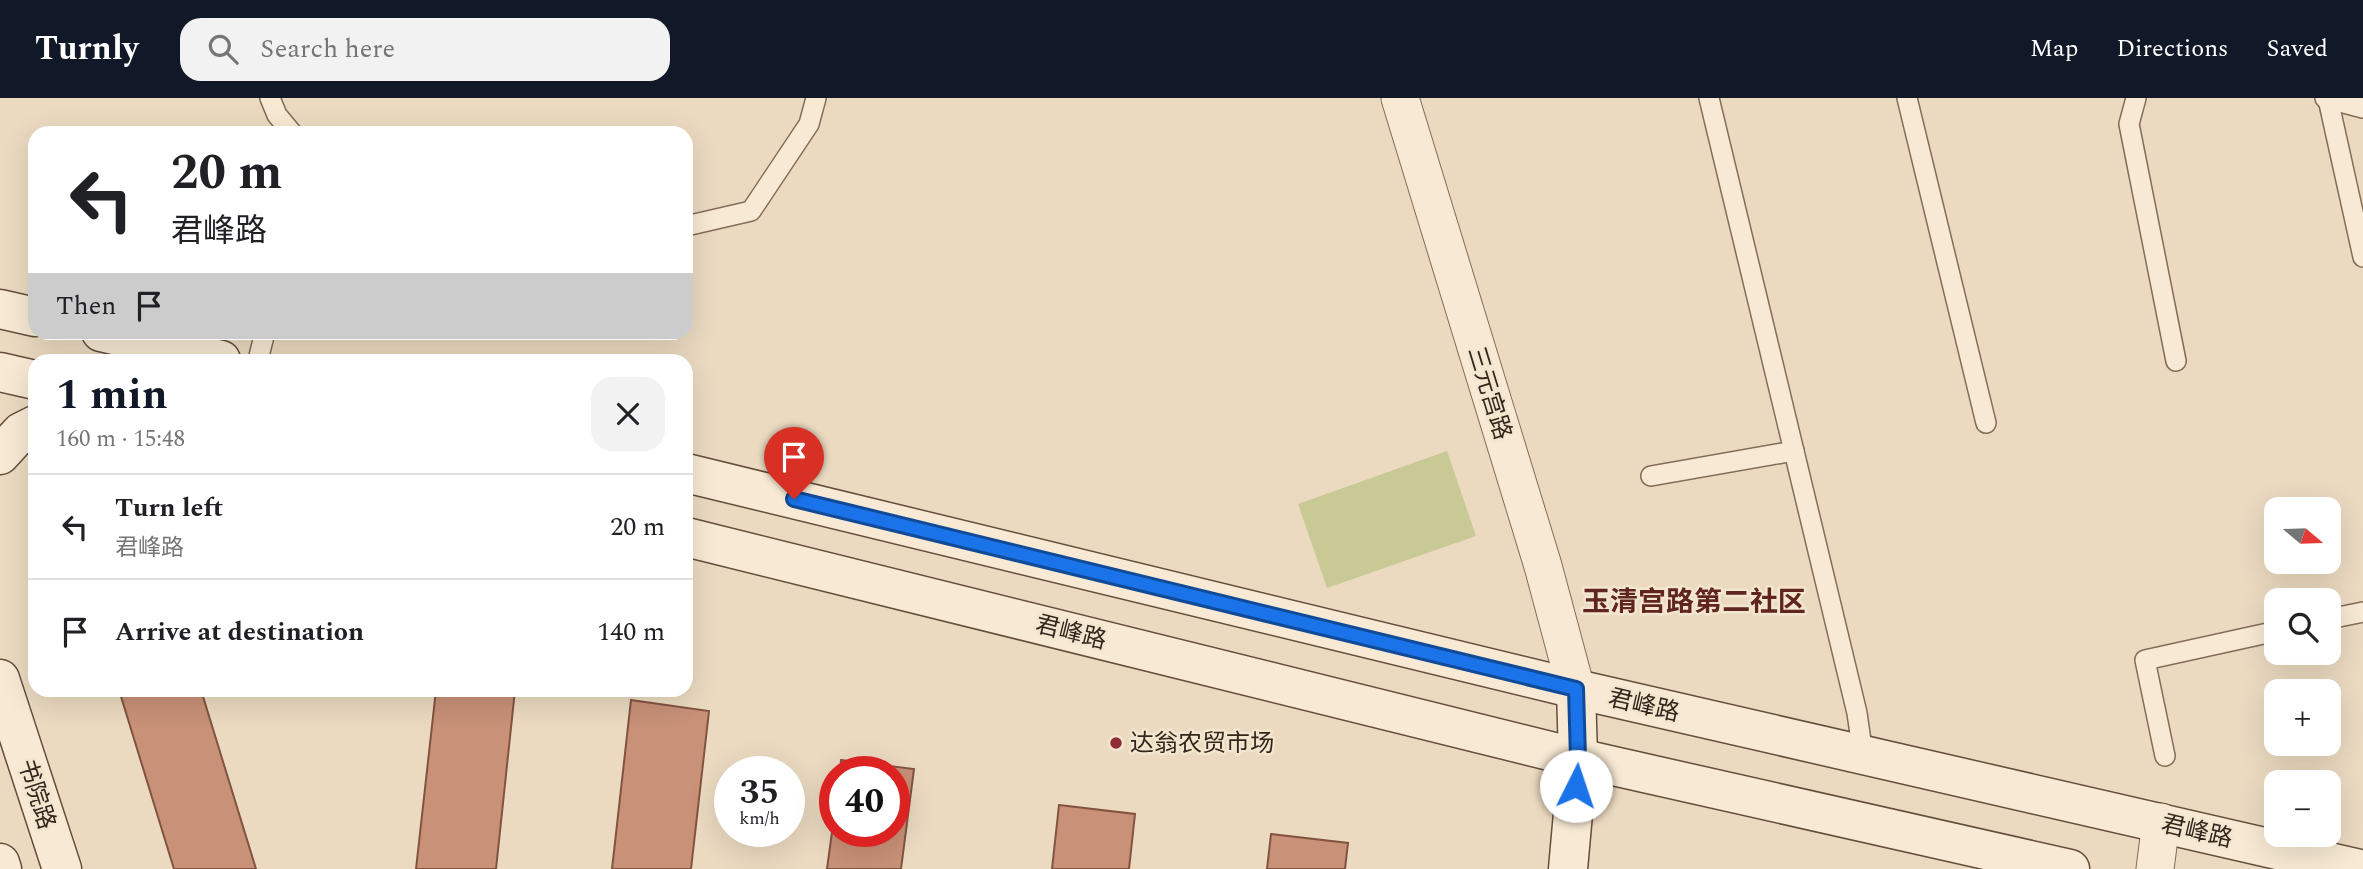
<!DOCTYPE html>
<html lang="en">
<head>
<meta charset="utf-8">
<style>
	body { margin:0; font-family:Spectral,"Noto Sans SC",serif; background:#f2f2f2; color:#202124; height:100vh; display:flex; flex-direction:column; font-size:26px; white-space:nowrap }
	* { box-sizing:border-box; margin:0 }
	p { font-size:23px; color:#757577 }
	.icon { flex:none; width:38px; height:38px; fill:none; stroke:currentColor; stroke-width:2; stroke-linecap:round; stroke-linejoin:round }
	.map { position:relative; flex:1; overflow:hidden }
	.details { position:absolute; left:28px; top:256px; width:665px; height:343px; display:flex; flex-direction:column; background:#fff; border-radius:21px; box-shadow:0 7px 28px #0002 }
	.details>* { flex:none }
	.top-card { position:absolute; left:28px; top:28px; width:665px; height:214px; border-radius:21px; box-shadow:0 7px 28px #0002; background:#fff; color:#202124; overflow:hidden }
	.needle { width:46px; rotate:109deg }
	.tools { position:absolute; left:2264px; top:399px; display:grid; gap:14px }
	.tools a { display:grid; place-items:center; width:77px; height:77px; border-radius:14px; background:#fff; box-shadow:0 7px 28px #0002; font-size:35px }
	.speed { position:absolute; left:714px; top:658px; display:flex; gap:14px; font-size:35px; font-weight:700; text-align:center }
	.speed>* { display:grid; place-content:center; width:91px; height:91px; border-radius:50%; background:#fff; box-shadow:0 7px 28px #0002; line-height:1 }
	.speed small { font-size:18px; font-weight:400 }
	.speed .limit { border:10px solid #d22; background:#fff; color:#111 }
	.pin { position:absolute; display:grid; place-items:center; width:60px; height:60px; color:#fff; margin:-72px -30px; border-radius:50% 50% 50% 0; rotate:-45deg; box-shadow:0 0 7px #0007 }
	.pin .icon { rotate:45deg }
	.me { position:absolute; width:77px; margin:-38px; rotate:4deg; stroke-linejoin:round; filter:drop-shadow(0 0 5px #0008) }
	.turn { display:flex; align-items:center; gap:24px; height:147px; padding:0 28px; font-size:32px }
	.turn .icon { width:91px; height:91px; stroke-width:2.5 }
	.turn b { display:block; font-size:49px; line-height:60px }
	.then { display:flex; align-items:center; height:66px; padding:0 28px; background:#0003; gap:14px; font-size:26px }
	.round { display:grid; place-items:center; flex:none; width:74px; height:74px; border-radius:21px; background:#f2f2f2 }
	.summary { display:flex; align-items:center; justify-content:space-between; height:119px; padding:0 28px }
	h1 { font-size:42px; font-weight:700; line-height:52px; color:#111827 }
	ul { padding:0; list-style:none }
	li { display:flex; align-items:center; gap:21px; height:105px; padding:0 28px; border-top:2px solid #e0e0e0 }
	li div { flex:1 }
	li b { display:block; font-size:26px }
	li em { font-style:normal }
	header { display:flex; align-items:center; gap:42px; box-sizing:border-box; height:98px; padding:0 35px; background:#111827; color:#fff }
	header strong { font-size:33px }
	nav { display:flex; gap:38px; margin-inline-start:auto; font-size:24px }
	.search { width:490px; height:63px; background:#f2f2f2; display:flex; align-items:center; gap:18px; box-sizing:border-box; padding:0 24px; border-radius:21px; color:#757577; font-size:26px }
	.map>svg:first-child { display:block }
	.green { fill:#c8c995 }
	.building { fill:#c89178; stroke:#825440; stroke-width:2 }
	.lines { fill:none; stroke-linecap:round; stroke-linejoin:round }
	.lane-casing { stroke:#846c59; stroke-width:22 }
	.street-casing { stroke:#846c59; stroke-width:39 }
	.secondary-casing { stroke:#654d3c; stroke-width:41 }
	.lane { stroke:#f7e9d3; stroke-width:19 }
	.street { stroke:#f7e9d3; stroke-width:37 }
	.secondary { stroke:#f7e9d3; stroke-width:38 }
	.route-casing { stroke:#114b97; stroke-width:18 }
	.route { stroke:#1a73e8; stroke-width:12 }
	.poi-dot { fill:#902c36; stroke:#f3e6cf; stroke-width:2.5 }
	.labels { text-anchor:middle; stroke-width:5; stroke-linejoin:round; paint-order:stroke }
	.street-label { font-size:24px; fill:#34261d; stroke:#f3e6cf }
	.poi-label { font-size:24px; fill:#34261d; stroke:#f3e6cf; text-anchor:start }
	.quarter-label { font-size:28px; font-weight:bold; fill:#5f251e; stroke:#f3e6cf }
</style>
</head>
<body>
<header>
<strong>Turnly</strong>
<div class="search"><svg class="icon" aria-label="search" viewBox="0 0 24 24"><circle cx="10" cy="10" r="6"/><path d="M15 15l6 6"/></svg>Search here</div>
<nav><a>Map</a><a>Directions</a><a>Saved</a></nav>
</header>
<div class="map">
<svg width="2363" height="771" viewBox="0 0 2363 771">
	<rect width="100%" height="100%" fill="#ebdac0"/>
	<path class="green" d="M1447,353L1476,438L1327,490L1298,406Z"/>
	<g class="building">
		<path d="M119,592H201L256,771H174Z"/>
		<path d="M436,592H515L496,771H416Z"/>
		<path d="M631,602L709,613L691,771H612Z"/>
		<path d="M841,662L914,671L901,771H827L835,712V733H894V674H840Z"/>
		<path d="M1059,707L1135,716L1129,771H1052Z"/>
		<path d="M1271,736L1348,745L1345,771H1267Z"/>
	</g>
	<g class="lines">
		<g class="lane-casing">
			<g id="lane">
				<path d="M270,0L277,17L292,35"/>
				<path d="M1709,0L1857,615L1863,657"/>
				<path d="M1907,0L1986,325"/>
				<path d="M2136,0L2129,26L2176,263"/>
				<path d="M2325,0L2363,10"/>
				<path d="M2328,1L2363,159"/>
				<path d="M686,128L751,113L809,26L816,0"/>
				<path d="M258,262L265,234"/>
				<path d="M1651,378L1794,353"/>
				<path d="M2329,521L2363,514"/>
				<path d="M2165,658L2145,562L2277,533"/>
			</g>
		</g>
		<g class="street-casing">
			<g id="street">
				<path d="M1400,0L1543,468L1576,591"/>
				<path d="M2155,771L2161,724"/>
			</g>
		</g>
		<g class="secondary-casing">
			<g id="secondary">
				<path d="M0,211L35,219"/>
				<path d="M101,234L221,262"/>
				<path d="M0,274L35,282"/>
				<path d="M0,357L21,334L35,327"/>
				<path d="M686,375L1576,591L2360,771"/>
				<path d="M686,439L1578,660L2070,771"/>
				<path d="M0,581L62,771"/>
				<path d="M0,765L2,771"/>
				<path d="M1568,771L1578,660L1576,591"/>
			</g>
		</g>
		<use href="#lane" class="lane"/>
		<use href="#street" class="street"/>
		<use href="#secondary" class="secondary"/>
	</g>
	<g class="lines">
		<g class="route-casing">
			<path id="route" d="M794,401L1576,591L1578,660L1576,688"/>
		</g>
		<use href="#route" class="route"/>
	</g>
	<circle class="poi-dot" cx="1116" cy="645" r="7"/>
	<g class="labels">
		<g class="street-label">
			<text transform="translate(1490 295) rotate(73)" y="8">三元宫路</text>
			<text transform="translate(1071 534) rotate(14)" y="8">君峰路</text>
			<text transform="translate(1644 607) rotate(13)" y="8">君峰路</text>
			<text transform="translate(37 696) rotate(72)" y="8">书院路</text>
			<text transform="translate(2197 733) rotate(13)" y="8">君峰路</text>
		</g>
		<g class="poi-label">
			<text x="1130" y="653">达翁农贸市场</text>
		</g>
		<g class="quarter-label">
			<text x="1694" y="513">玉清宫路第二社区</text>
		</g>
	</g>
</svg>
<div class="tools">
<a><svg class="needle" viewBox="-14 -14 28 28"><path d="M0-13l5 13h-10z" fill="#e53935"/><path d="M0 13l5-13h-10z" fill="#757577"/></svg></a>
<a><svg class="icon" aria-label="search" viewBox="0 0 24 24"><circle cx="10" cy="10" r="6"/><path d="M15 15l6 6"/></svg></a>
<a>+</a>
<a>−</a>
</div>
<div class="speed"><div>35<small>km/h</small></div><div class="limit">40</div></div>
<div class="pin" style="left:794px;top:401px;background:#d93025"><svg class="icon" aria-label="arrive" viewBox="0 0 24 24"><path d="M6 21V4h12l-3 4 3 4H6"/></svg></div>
<svg class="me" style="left:1576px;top:688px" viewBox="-20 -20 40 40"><circle r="19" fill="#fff"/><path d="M0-13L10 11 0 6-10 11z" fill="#1a73e8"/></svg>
<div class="top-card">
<div class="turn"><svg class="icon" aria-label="left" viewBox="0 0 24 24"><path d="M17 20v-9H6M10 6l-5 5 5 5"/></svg><div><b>20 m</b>君峰路</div></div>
<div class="then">Then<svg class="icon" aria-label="arrive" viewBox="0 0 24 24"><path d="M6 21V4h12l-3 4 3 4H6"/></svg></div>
</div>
<section class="details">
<div class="summary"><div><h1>1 min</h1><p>160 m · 15:48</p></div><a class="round"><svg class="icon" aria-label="close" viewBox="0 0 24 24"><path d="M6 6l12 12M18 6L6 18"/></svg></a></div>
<ul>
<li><svg class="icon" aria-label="left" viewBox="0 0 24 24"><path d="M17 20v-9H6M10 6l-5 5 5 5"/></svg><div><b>Turn left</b><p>君峰路</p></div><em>20 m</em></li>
<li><svg class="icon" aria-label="arrive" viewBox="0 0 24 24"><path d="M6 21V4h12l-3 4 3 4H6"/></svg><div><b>Arrive at destination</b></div><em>140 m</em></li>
</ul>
</section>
</div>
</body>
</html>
